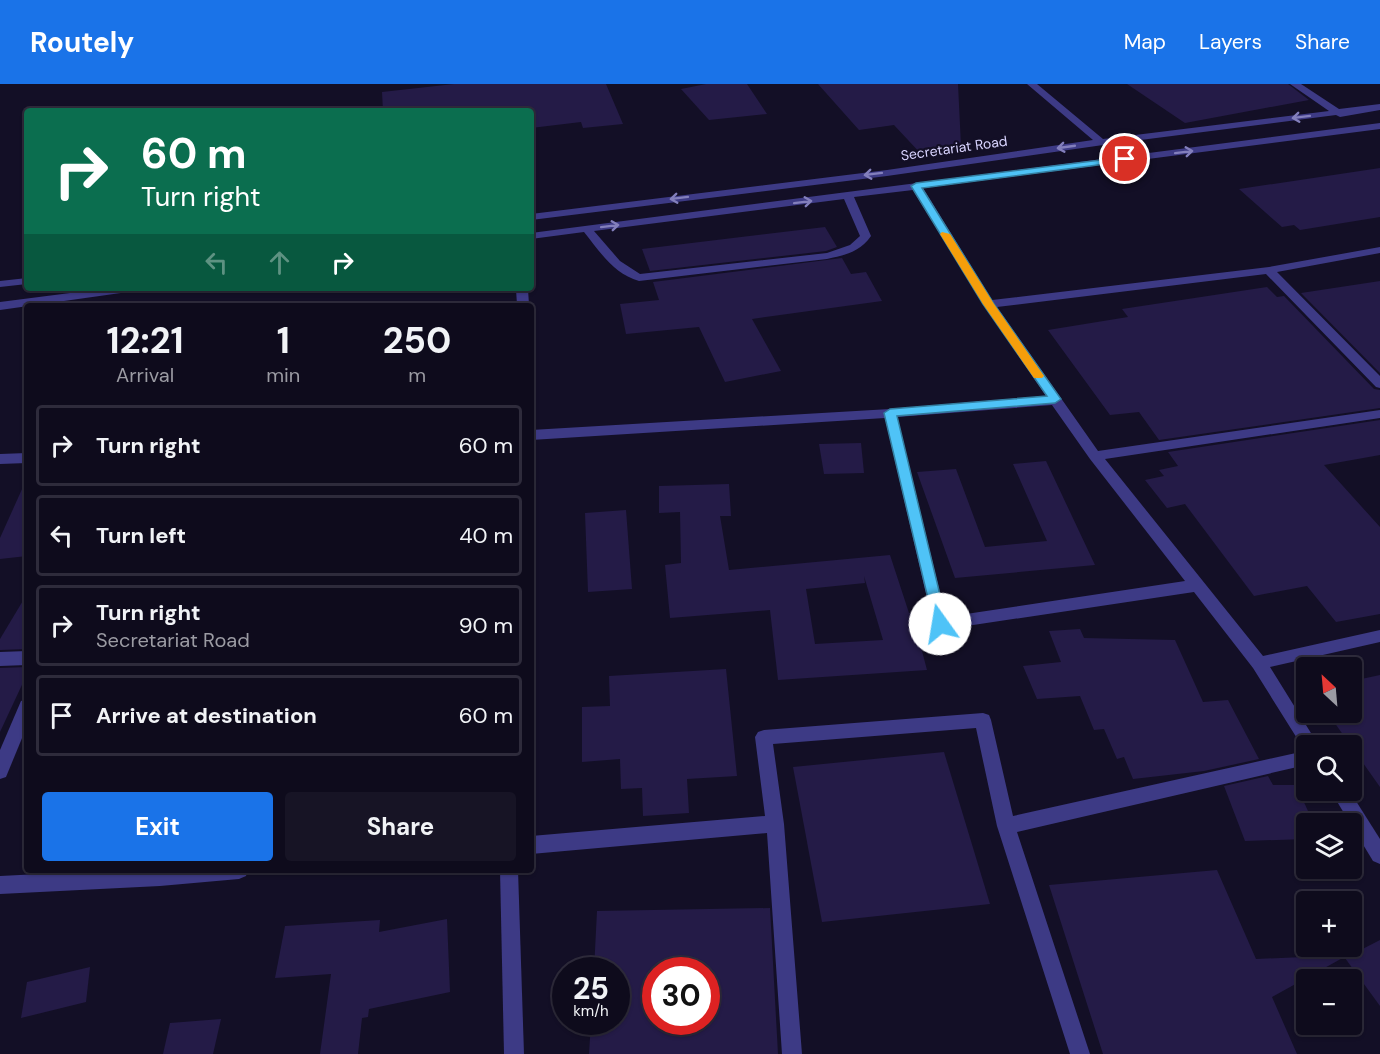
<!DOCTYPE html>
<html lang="en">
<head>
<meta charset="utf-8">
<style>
	body { margin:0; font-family:"DM Sans",sans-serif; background:#171425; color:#f1f3f6; height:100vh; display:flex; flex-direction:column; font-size:22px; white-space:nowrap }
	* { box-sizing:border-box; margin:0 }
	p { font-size:20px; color:#9b9ba3 }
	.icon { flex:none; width:33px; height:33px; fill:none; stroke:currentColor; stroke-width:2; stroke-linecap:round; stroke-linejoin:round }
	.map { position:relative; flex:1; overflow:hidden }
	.details { position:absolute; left:24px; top:219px; width:510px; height:570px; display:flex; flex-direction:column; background:#0e0b1c; border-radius:6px; box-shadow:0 2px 4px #0004,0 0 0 2px #2e2b3b }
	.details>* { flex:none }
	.guide { position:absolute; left:24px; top:24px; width:510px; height:183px; border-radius:6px; box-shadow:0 2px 4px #0004,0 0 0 2px #2e2b3b; background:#0b6e4f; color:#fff; overflow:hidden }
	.needle { width:39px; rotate:334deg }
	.tools { position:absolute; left:1296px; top:573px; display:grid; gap:12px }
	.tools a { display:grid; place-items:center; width:66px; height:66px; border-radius:6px; background:#0e0b1c; box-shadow:0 2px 4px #0004,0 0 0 2px #2e2b3b; font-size:30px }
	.speed { position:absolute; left:552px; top:873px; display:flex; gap:12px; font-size:30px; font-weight:700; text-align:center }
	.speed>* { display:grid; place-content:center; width:78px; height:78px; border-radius:50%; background:#0e0b1c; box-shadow:0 2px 4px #0004,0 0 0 2px #2e2b3b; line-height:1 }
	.speed small { font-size:15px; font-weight:400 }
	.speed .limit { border:9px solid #d22; background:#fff; color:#111 }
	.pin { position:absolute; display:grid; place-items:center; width:51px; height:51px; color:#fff; margin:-26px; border:3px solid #fff; border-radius:50%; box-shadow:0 2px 6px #0007 }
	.me { position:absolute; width:66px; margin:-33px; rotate:347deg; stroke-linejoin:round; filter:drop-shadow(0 0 4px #0008) }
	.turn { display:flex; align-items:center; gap:21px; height:126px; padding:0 18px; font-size:27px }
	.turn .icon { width:78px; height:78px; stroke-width:2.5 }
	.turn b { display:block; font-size:42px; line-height:51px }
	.lanes { display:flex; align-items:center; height:57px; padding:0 18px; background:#0003; justify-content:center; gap:30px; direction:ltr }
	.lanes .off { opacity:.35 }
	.eta { display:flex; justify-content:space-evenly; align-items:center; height:102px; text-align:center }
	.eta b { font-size:36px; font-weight:700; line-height:42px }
	.cta { display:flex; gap:12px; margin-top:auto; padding:12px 18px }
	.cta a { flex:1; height:69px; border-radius:6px; background:#1a73e8; color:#fff; font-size:24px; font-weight:700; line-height:69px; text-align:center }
	.cta a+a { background:#171425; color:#f1f3f6 }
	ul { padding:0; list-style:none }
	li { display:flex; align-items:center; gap:18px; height:81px; margin:0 12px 9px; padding:0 6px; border:3px solid #2e2b3b; border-radius:6px }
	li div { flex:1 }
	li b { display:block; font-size:22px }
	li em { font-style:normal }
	header { display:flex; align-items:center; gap:36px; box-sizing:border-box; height:84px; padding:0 30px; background:#1a73e8; color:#fff }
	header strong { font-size:28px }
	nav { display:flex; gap:33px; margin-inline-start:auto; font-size:21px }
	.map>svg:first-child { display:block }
	.building { fill:#241b47; fill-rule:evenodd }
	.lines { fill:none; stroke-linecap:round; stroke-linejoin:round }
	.minor { fill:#3d3a85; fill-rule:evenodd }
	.oneway { stroke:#837fbc }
	.route { fill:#4fc3f7; stroke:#337fa1; stroke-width:1.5 }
	.slow { fill:#f59e0b }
	.labels { text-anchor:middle; stroke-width:4.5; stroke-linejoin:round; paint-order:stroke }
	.far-street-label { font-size:14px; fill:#d9d4ff; stroke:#130f26 }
</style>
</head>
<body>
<header>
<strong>Routely</strong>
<nav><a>Map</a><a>Layers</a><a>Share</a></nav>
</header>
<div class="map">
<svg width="1380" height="970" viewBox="0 0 1380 970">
	<rect width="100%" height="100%" fill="#130f26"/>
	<g class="building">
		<path d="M454,0H606L623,40L583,44L581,38L531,44V27H383L382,8Z"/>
		<path d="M706,0H747L767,30L709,36L681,5Z"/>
		<path d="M818,0H958L961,62L951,63L955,67L923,72L894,41L859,46Z"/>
		<path d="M1127,0H1288L1309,16L1185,39Z"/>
		<path d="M1380,84V133L1300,146L1294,141L1282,143L1239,105Z"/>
		<path d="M825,143L837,163L826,167L650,187L642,165Z"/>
		<path d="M842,174L851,190L866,188L882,217L752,235L781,287L725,298L699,243L626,250L620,220L659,216L653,198Z"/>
		<path d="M1380,197V289L1301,209Z"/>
		<path d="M1267,203L1277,213L1284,212L1374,305L1380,306V324L1159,356L1139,328L1110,331L1048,246L1128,233L1122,225Z"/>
		<path d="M1380,336V371L1324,381L1380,443V530L1336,538L1307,502L1254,512L1185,420L1167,424L1145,396L1164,392L1159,386L1178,382L1168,368Z"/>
		<path d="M861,359L864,389L824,390L819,360Z"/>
		<path d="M1046,377L1095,481L955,494L917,388L956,385L985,463L1047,457L1013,380Z"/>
		<path d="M27,394V472L0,475V454Z"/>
		<path d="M729,400L731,432H720L729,486L890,471L909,529H912L927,586L778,596L770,526L670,534L665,481L681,479L680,428L659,429V402ZM864,492L883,556L815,560L806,505L865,499Z"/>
		<path d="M626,426L632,505L588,508L585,429Z"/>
		<path d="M27,510V565L0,566V555Z"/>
		<path d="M1080,545L1084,554L1175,556L1203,618L1228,616L1259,675L1204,687L1133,695L1124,673L1117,675L1104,645L1094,646L1080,612L1037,615L1023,582L1061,578L1049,547Z"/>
		<path d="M27,583V590L0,648V584Z"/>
		<path d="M726,585L737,692L687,695L689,729L643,732L642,704L621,705L620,675L582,678V623L610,622L609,592Z"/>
		<path d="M1380,591V703L1327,628H1352V597Z"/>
		<path d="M944,668L990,820L822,838L793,683Z"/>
		<path d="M1268,692L1273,701H1296L1314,740H1306V755L1245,757L1224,702Z"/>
		<path d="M1217,786L1256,875L1348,871L1272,913L1297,970H1103L1049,801Z"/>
		<path d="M770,824L778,970H589L591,938H616V886H594L597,827ZM656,886H706V938H656Z"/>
		<path d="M447,835L450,908L369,925L368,933L362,934L358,970H320L331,890L275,894L285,842L380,836L379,848Z"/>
		<path d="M1380,856V922L1345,874Z"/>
		<path d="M90,883L86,918L21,934L27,898Z"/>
		<path d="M221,935L213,970H163L170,939Z"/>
	</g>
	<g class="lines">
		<g class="minor">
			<path d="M1027,0H1037L1103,55L1329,27L1290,0H1301L1339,25L1380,20V26L1340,33L1336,31L1117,59L887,92L531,136V130L887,86L1093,56Z"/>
			<path d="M1380,39V45L923,104L992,216L1269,183L1380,163V169L1277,188L1380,292V304L1376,303L1266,190L997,223L1098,367L1380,326V334L1105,375L1263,572L1380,546V558L1270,583L1319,662H1306V681L1017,748L1090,970H1070L997,742L976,644L773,660L784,740L802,970H782L767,749L531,770V752L765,732L755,653L758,648L764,646L983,629L989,631L991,636L1013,732L1305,667L1253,584L1194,508L940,546L934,544L885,334L531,356V346L890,325L1046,312L983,220L913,106L854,113L871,152C860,168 845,171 827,175L639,197C614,190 600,168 584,148L531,155V149ZM844,115L860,152L850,161L827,169L640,190L620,177L594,147ZM1052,321L1090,375L1185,497L946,533L897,333Z"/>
			<path d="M27,194V200L0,203V197Z"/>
			<path d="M109,204H141L135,207L0,226V218Z"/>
			<path d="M516,204H528L529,222H517Z"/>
			<path d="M27,369V379L0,380V370Z"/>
			<path d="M27,567V581L0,582V568Z"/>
			<path d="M27,615V642L6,693L0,695V666L21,617Z"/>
			<path d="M1330,706H1349L1380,755V780L1373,777Z"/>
			<path d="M119,786H248L246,792L239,795L160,802L0,810V792Z"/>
			<path d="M500,786H518L524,970H504Z"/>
		</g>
	</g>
	<defs><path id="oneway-shaft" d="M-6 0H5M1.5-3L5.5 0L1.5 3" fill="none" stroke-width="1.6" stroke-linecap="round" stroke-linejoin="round" transform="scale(1.5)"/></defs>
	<g class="oneway">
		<use href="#oneway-shaft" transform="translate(1301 33) rotate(173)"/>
		<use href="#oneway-shaft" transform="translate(1066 63) rotate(172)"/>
		<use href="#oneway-shaft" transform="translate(1184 68) rotate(-7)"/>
		<use href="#oneway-shaft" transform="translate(873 90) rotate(173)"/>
		<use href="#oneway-shaft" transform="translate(679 114) rotate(173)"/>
		<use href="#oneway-shaft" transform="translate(803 118) rotate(-7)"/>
		<use href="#oneway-shaft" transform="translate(610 142) rotate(-7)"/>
	</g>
	<path class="route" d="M1125,73L1130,75L1128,77L922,104L994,220L1061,315L1055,319L897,332L947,540L945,544H935L884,329L890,325L1047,312L983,220L911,102L916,99Z"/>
	<path class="slow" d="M942,148L950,150L994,220L1044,292L1042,294H1034L983,220L940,150Z"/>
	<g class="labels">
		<g class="far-street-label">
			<text transform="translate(954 64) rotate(-8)" y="5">Secretariat Road</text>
		</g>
	</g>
</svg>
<div class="tools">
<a><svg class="needle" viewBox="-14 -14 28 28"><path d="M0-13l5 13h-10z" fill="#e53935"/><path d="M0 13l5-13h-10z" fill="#9b9ba3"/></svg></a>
<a><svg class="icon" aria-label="search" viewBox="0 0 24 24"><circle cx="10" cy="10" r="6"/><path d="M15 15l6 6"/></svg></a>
<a><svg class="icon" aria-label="layers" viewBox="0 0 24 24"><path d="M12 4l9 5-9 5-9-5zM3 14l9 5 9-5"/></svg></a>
<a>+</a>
<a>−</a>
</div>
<div class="speed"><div>25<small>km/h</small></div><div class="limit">30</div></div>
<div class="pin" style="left:1125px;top:75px;background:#d93025"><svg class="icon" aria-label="arrive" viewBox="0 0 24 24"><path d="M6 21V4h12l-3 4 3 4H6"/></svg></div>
<svg class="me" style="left:940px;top:540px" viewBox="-20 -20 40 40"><circle r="19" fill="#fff"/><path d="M0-13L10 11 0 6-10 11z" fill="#4fc3f7"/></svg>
<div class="guide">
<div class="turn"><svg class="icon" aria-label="right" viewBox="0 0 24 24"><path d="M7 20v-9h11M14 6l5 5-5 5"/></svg><div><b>60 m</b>Turn right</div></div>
<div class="lanes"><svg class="icon off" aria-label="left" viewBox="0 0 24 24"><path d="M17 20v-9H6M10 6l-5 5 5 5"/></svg><svg class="icon off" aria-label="ahead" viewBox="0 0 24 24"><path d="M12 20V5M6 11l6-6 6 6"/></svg><svg class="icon" aria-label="right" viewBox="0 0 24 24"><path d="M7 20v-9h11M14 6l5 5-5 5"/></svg></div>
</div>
<section class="details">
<div class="eta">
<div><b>12:21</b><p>Arrival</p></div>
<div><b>1</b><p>min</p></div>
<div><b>250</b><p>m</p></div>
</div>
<ul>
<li><svg class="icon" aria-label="right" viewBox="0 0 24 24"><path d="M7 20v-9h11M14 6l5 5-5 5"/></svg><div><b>Turn right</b></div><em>60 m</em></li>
<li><svg class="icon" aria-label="left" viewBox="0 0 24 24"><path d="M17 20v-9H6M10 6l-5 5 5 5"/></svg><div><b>Turn left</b></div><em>40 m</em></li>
<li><svg class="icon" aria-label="right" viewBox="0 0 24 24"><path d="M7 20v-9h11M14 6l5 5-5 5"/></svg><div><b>Turn right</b><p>Secretariat Road</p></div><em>90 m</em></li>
<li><svg class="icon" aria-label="arrive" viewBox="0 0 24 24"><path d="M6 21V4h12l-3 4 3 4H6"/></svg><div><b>Arrive at destination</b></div><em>60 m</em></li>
</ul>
<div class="cta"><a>Exit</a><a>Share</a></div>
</section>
</div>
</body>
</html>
